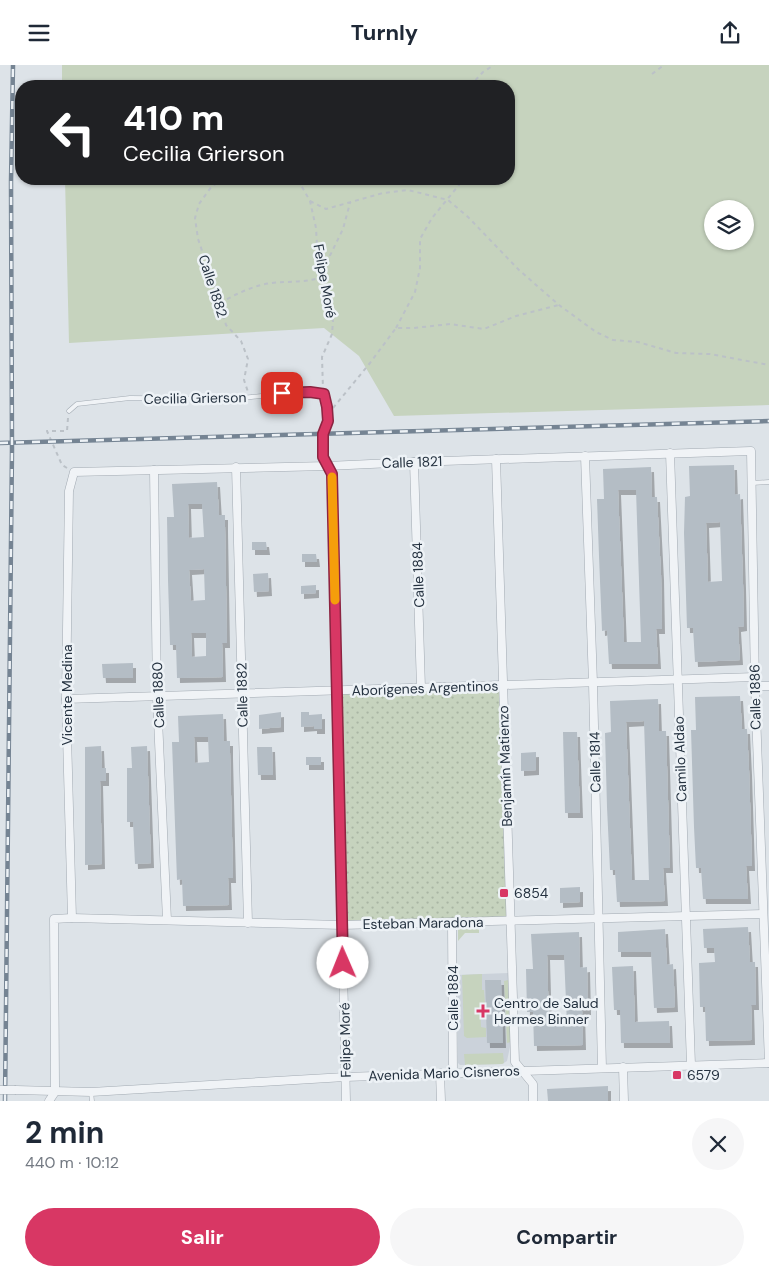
<!DOCTYPE html>
<html lang="es">
<head>
<meta charset="utf-8">
<style>
	body { margin:0; font-family:"DM Sans",sans-serif; background:#f6f6f7; color:#1f2937; height:100vh; display:flex; flex-direction:column; font-size:19px; white-space:nowrap }
	* { box-sizing:border-box; margin:0 }
	p { font-size:16px; color:#747a83 }
	.icon { flex:none; width:28px; height:28px; fill:none; stroke:currentColor; stroke-width:2; stroke-linecap:round; stroke-linejoin:round }
	.map { position:relative; height:1036px; overflow:hidden }
	.panel { display:flex; flex-direction:column; background:#fff; flex:1 }
	.panel>* { flex:none }
	.guide { position:absolute; left:15px; top:15px; width:500px; height:105px; border-radius:20px; box-shadow:0 1px 4px #0004; background:#202124; color:#fff; overflow:hidden }
	.controls { position:absolute; left:704px; top:135px; display:grid; gap:10px }
	.controls a { display:grid; place-items:center; width:50px; height:50px; border-radius:50%; background:#fff; box-shadow:0 1px 4px #0004; font-size:25px }
	.pin { position:absolute; display:grid; place-items:center; width:42px; height:42px; color:#fff; margin:-21px; border-radius:10px; box-shadow:0 2px 8px #0006 }
	.me { position:absolute; width:55px; margin:-28px; rotate:359deg; stroke-linejoin:round; filter:drop-shadow(0 0 4px #0008) }
	.turn { display:flex; align-items:center; gap:18px; height:105px; padding:0 25px; font-size:22px }
	.turn .icon { width:65px; height:65px; stroke-width:2.5 }
	.turn b { display:block; font-size:35px; line-height:42px }
	.round { display:grid; place-items:center; flex:none; width:52px; height:52px; border-radius:26px; background:#f6f6f7 }
	.summary { display:flex; align-items:center; justify-content:space-between; height:85px; padding:0 25px }
	h1 { font-size:30px; font-weight:700; line-height:38px }
	.button { display:flex; gap:10px; margin-top:auto; padding:10px 25px }
	.button a { flex:1; height:58px; border-radius:30px; background:#d83764; color:#fff; font-size:20px; font-weight:700; line-height:58px; text-align:center }
	.button a+a { background:#f6f6f7; color:#1f2937 }
	header { display:flex; justify-content:space-between; align-items:center; height:65px; padding:0 25px; background:#fff; font-size:22px; font-weight:700 }
	.map>svg:first-child { display:block }
	.built { fill:#cbd2da }
	.green { fill:#c6d3be; fill-rule:evenodd }
	.park { fill:url(#park-dots) }
	.building { fill:#b4bdc5; fill-rule:evenodd; filter:url(#shadow) }
	.lines { fill:none; stroke-linecap:round; stroke-linejoin:round }
	.lane-casing { stroke:#a2aab2; stroke-width:5 }
	.street-casing { stroke:#a2aab2; stroke-width:9 }
	.path { stroke:#bbc1c7; stroke-width:2; stroke-dasharray:4 4; stroke-linecap:butt }
	.lane { stroke:#f0f3f6; stroke-width:4 }
	.street { stroke:#f0f3f6; stroke-width:8 }
	.rail-casing { stroke:#758493; stroke-width:4.5 }
	.rail { stroke:#edf2f6; stroke-width:2.5; stroke-dasharray:8; stroke-linecap:butt }
	.street-bridge-casing { stroke:#a2aab2; stroke-width:9; stroke-linecap:butt }
	.street-bridge { stroke:#f0f3f6; stroke-width:8 }
	.route-casing { stroke:#8c2441; stroke-width:12 }
	.route { stroke:#d83764; stroke-width:9 }
	.slow { stroke:#f59e0b; stroke-width:9 }
	.poi-dot { fill:#d83764; stroke:#edf2f6; stroke-width:2 }
	.labels { text-anchor:middle; stroke-width:5; stroke-linejoin:round; paint-order:stroke }
	.street-label { font-size:14px; fill:#253240; stroke:#edf2f6 }
	.poi-label { font-size:14px; fill:#253240; stroke:#edf2f6; text-anchor:start }
</style>
</head>
<body>
<header><svg class="icon" aria-label="menu" viewBox="0 0 24 24"><path d="M4 6h16M4 12h16M4 18h16"/></svg>Turnly<svg class="icon" aria-label="share" viewBox="0 0 24 24"><path d="M12 15V3M7 8l5-5 5 5M5 13v7h14v-7"/></svg></header>
<div class="map">
<svg width="769" height="1036" viewBox="0 0 769 1036">
	<defs>
		<pattern id="park-dots" width="8" height="8" patternUnits="userSpaceOnUse" patternTransform="scale(1.25)"><rect width="8" height="8" fill="#c6d3be"/><path d="M2 2h.1M6 6h.1" fill="none" stroke="#aab6a4" stroke-width="1.8" stroke-linecap="round"/></pattern>
		<filter id="shadow"><feDropShadow dx="3" dy="5" stdDeviation="0" flood-color="#0004"/></filter>
	</defs>
	<rect width="100%" height="100%" fill="#dde3e8"/>
	<path class="built" d="M508,908L511,977L507,996L502,999L460,1000L458,998L457,910Z"/>
	<g class="green">
		<path d="M62,0H769V340L394,351L359,291L324,263L69,278L65,114H509V21H62ZM712,144H745V176H712Z"/>
		<path d="M461,861H479V868H465L458,876V864Z"/>
		<path d="M482,909V925H484L485,938L480,939L481,962L486,963V972L467,973L464,971L462,910Z"/>
		<path d="M508,915L511,977L507,978L504,916Z"/>
		<path d="M503,988L504,998L502,999L465,1000L464,989Z"/>
	</g>
	<path class="park" d="M503,620L510,856L342,860L337,626Z"/>
	<g class="building">
		<path d="M734,400L735,430L740,429L743,519L744,561L738,562L740,595L695,597L693,563H687L684,468L685,432L690,431L689,401ZM720,457L722,516L708,517L706,458Z"/>
		<path d="M651,402L652,432H657L661,510L662,564H656L658,599H609L607,565L602,566L599,491L597,434H604L603,404ZM618,425H636L641,577H624Z"/>
		<path d="M217,417L219,450H225V462L227,578H222L223,612L177,613L176,580H170L168,515L167,452H174L172,419ZM188,439H202L204,472L189,473ZM204,504L205,535L191,536L189,505ZM191,568H206V591L192,592Z"/>
		<path d="M252,477H266L267,485H252Z"/>
		<path d="M302,489H316L317,497H302Z"/>
		<path d="M268,508L269,526L254,527L253,509Z"/>
		<path d="M316,520V528L301,529V521Z"/>
		<path d="M133,598V613H103L102,599Z"/>
		<path d="M740,631L742,664H747L749,705L752,801H746L748,834H703L701,803H696L694,762L691,665H696L695,632Z"/>
		<path d="M658,634L659,666H666L670,803H663L665,836L617,837L615,805H610L607,742L605,668L611,667L610,636ZM644,656L649,815H632L626,657Z"/>
		<path d="M281,647V662L259,664V650Z"/>
		<path d="M301,647H309V650L322,649V664H314V661L301,662Z"/>
		<path d="M223,649L224,676H230V688L233,813H228L229,840L183,841L182,814L177,815L172,677H179L178,651ZM194,672H208L209,697L195,698Z"/>
		<path d="M563,667H577L580,748H565Z"/>
		<path d="M101,681L102,703H106V716H100L102,799L85,800V682Z"/>
		<path d="M147,681L151,798L135,799L133,757H127V703H132L131,682Z"/>
		<path d="M257,682H272L273,710H258Z"/>
		<path d="M536,687V705L521,706V688Z"/>
		<rect x="306" y="692" width="15" height="8"/>
		<path d="M580,822V837L560,838V823Z"/>
		<path d="M748,862L750,897H755L756,940H751L752,975L706,976L705,942H700L699,898L715,897L714,883H704L703,864Z"/>
		<path d="M665,864L667,900L673,899L675,942L654,943L651,887H618V867Z"/>
		<path d="M579,867L580,903L587,902L588,945H582L583,980L534,981L533,947H527L526,904H533L531,869ZM547,890H564L567,959L549,960Z"/>
		<path d="M633,901L635,957L669,956L670,978H621L620,945H614L612,902Z"/>
		<path d="M485,915H501L503,978H487Z"/>
		<path d="M608,1021V1036H548L547,1024Z"/>
	</g>
	<g class="lines">
		<g class="lane-casing">
			<g id="lane">
				<path d="M69,346L77,339L130,333L232,334L282,329L310,327L324,329L327,342L328,357L323,369V392L327,401"/>
				<path d="M752,418L769,417"/>
				<path d="M91,1027L92,1036"/>
			</g>
		</g>
		<g class="street-casing">
			<g id="street">
				<path d="M670,388L691,1000"/>
				<path d="M585,391L593,618L602,1003"/>
				<path d="M496,394L515,997L533,1019V1036"/>
				<path d="M414,397L421,623"/>
				<path d="M327,401L332,409L346,1036"/>
				<path d="M236,402L248,858"/>
				<path d="M154,405L157,632L167,855"/>
				<path d="M755,621H769"/>
				<path d="M66,634L755,612"/>
				<path d="M72,853L66,634L69,426L74,407L327,401L414,397L751,386L755,621L769,998"/>
				<path d="M452,858L453,1008"/>
				<path d="M623,1002L624,1036"/>
				<path d="M440,1008L441,1036"/>
				<path d="M16,1025L91,1027L345,1012L769,998"/>
				<path d="M49,1036L55,1027V1019L54,854L72,853L342,860L763,849"/>
			</g>
		</g>
		<g class="path">
			<path d="M652,9L664,0"/>
			<path d="M470,21L483,7L494,0"/>
			<path d="M224,114L212,121L199,139L195,153L198,174L220,238L226,260L241,276L248,294L244,315L248,327"/>
			<path d="M286,114L301,120"/>
			<path d="M300,114L301,120L310,136L316,163L317,181L323,205L326,231L333,256L332,269L322,292L323,324"/>
			<path d="M310,136L326,144L383,128L408,125L448,135L468,152L519,205L559,240L596,267L613,275L638,277L676,288L710,289L769,300"/>
			<path d="M220,238C236,229 254,220 272,218C289,216 301,218 319,213L343,164L350,138"/>
			<path d="M396,263L415,227L420,203V174L432,153L459,120L462,114"/>
			<path d="M333,343L370,298L396,263H414L450,259L484,264L516,251L559,240"/>
			<path d="M67,403L62,400L47,366H67L68,353"/>
		</g>
		<use href="#lane" class="lane"/>
		<use href="#street" class="street"/>
		<g class="rail-casing">
			<g id="rail">
				<path d="M0,378L769,356"/>
				<path d="M5,1036L12,384L11,117L13,0"/>
			</g>
		</g>
		<use href="#rail" class="rail"/>
		<g class="street-bridge-casing">
			<path id="street-bridge" d="M0,1025H16"/>
		</g>
		<use href="#street-bridge" class="street-bridge"/>
	</g>
	<g class="lines">
		<g class="route-casing">
			<path id="route" d="M282,328L310,327L324,329L327,342L328,356L323,369V392L332,409L343,898"/>
		</g>
		<use href="#route" class="route"/>
		<path class="slow" d="M332,412L335,535"/>
	</g>
	<g class="poi-dot">
		<rect x="499" y="823" width="10" height="10" rx="2.5"/>
		<path d="M480.5 938.5h5v5h5v5h-5v5h-5v-5h-5v-5h5z"/>
		<rect x="672" y="1005" width="10" height="10" rx="2.5"/>
	</g>
	<g class="labels">
		<g class="street-label">
			<text transform="translate(325 216) rotate(80)" y="5">Felipe Moré</text>
			<text transform="translate(213 221) rotate(72)" y="5">Calle 1882</text>
			<text transform="translate(195 333) rotate(-1)" y="5">Cecilia Grierson</text>
			<text transform="translate(412 397) rotate(-2)" y="5">Calle 1821</text>
			<text transform="translate(418 510) rotate(-92)" y="5">Calle 1884</text>
			<text transform="translate(425 623) rotate(-2)" y="5">Aborígenes Argentinos</text>
			<text transform="translate(67 630) rotate(-90)" y="5">Vicente Medina</text>
			<text transform="translate(158 630) rotate(-92)" y="5">Calle 1880</text>
			<text transform="translate(242 630) rotate(-91)" y="5">Calle 1882</text>
			<text transform="translate(755 632) rotate(-91)" y="5">Calle 1886</text>
			<text transform="translate(680 694) rotate(-92)" y="5">Camilo Aldao</text>
			<text transform="translate(595 697) rotate(-91)" y="5">Calle 1814</text>
			<text transform="translate(505 701) rotate(-92)" y="5">Benjamín Matienzo</text>
			<text transform="translate(423 858) rotate(-1)" y="5">Esteban Maradona</text>
			<text transform="translate(453 933) rotate(-90)" y="5">Calle 1884</text>
			<text transform="translate(345 975) rotate(-91)" y="5">Felipe Moré</text>
			<text transform="translate(444 1008) rotate(-2)" y="5">Avenida Mario Cisneros</text>
		</g>
		<g class="poi-label">
			<text x="514" y="833">6854</text>
			<text x="494" y="943">Centro de Salud<tspan x="494" dy="16">Hermes Binner</tspan></text>
			<text x="687" y="1015">6579</text>
		</g>
	</g>
</svg>
<div class="controls">
<a><svg class="icon" aria-label="layers" viewBox="0 0 24 24"><path d="M12 4l9 5-9 5-9-5zM3 14l9 5 9-5"/></svg></a>
</div>
<div class="pin" style="left:282px;top:328px;background:#d93025"><svg class="icon" aria-label="arrive" viewBox="0 0 24 24"><path d="M6 21V4h12l-3 4 3 4H6"/></svg></div>
<svg class="me" style="left:343px;top:898px" viewBox="-20 -20 40 40"><circle r="19" fill="#fff"/><path d="M0-13L10 11 0 6-10 11z" fill="#d83764"/></svg>
<div class="guide">
<div class="turn"><svg class="icon" aria-label="left" viewBox="0 0 24 24"><path d="M17 20v-9H6M10 6l-5 5 5 5"/></svg><div><b>410 m</b>Cecilia Grierson</div></div>
</div>
</div>
<section class="panel">
<div class="summary"><div><h1>2 min</h1><p>440 m · 10:12</p></div><a class="round"><svg class="icon" aria-label="close" viewBox="0 0 24 24"><path d="M6 6l12 12M18 6L6 18"/></svg></a></div>
<div class="button"><a>Salir</a><a>Compartir</a></div>
</section>
</body>
</html>
